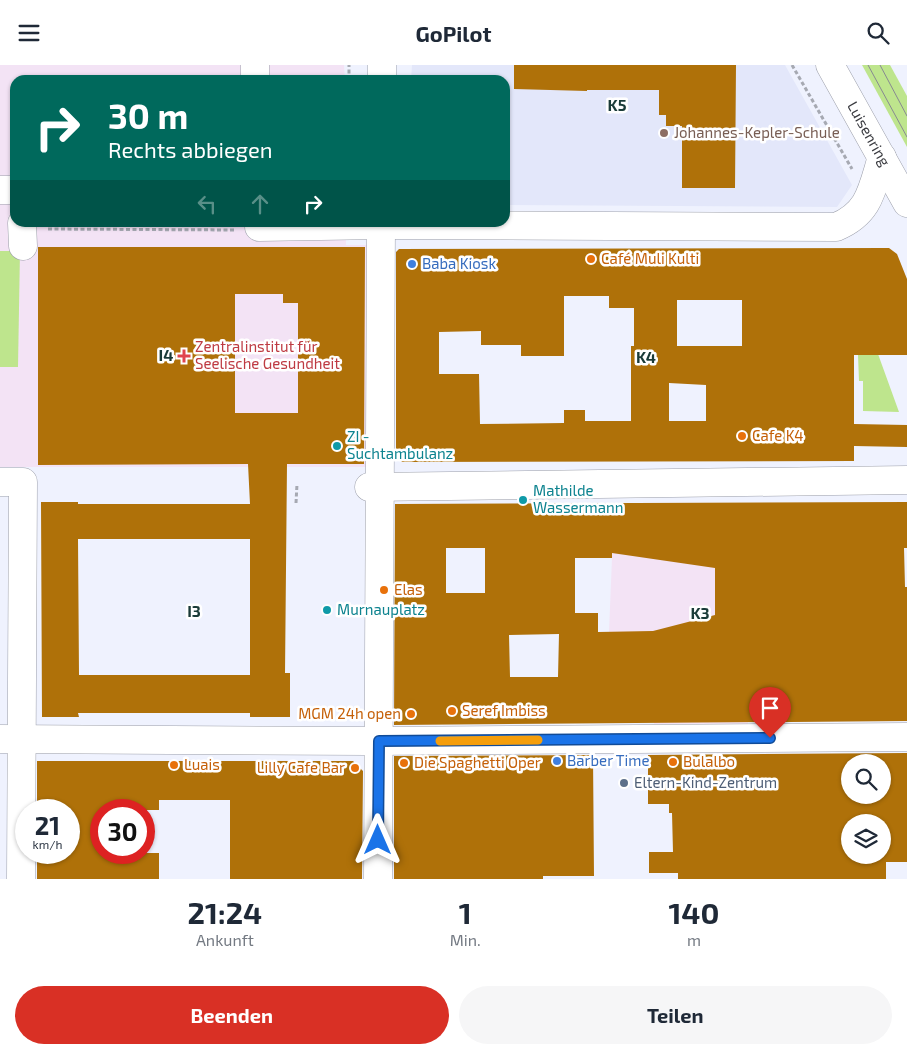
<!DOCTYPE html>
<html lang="de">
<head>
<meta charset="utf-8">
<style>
	body { margin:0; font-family:"Exo 2",sans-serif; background:#f6f6f7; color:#1f2937; height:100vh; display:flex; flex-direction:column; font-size:19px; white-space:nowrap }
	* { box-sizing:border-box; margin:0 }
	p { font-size:16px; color:#747a83 }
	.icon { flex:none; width:28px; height:28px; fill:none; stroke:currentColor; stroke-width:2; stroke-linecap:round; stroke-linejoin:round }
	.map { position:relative; height:814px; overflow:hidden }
	.panel { display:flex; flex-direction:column; background:#fff; flex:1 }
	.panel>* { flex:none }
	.guide { position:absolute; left:10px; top:10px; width:500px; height:152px; border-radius:15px; box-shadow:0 1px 4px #0004; background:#00695c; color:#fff; overflow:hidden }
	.fabs { position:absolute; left:841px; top:689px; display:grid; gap:10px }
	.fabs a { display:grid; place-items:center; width:50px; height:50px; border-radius:50%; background:#fff; box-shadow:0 1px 4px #0004; font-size:25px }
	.speed { position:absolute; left:15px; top:734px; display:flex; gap:10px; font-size:25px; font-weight:700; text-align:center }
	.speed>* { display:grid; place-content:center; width:65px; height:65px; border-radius:50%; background:#fff; box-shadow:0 1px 4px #0004; line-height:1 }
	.speed small { font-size:12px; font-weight:400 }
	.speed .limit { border:8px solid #d22; background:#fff; color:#111 }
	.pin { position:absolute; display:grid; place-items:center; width:42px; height:42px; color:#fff; margin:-51px -21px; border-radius:50% 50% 50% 0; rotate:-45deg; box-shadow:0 0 5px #0007 }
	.pin .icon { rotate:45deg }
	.me { position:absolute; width:55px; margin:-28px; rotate:0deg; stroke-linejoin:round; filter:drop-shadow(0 0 4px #0008) }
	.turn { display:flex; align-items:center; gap:18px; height:105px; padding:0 15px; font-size:22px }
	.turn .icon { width:65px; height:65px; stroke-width:2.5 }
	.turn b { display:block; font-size:35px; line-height:42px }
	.lanes { display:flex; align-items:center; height:48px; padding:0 15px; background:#0003; justify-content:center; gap:25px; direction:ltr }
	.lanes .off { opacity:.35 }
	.eta { display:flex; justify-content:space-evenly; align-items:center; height:85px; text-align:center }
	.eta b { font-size:30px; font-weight:700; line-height:35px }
	.primary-button { display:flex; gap:10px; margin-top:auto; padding:10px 15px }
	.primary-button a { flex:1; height:58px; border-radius:30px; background:#d93025; color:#fff; font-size:20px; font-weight:700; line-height:58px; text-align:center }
	.primary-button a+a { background:#f6f6f7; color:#1f2937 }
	header { display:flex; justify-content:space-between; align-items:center; height:65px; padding:0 15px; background:#fff; font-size:22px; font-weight:700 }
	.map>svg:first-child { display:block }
	.built { fill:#e3e7fa }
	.medical { fill:#f3e3f5 }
	.green { fill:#bee58d }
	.building { fill:#af7109; fill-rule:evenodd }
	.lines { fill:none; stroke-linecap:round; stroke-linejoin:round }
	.minor-casing { stroke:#9c9faa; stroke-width:29 }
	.major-casing { stroke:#9c9faa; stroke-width:29 }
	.path { stroke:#a6a9b2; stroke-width:3; stroke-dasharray:4 2.5; stroke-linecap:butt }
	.minor { stroke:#fff; stroke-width:28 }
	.major { stroke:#fff; stroke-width:28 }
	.tram { stroke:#878991; stroke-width:1 }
	.route-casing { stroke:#114b97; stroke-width:12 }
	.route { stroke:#1a73e8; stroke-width:9 }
	.slow { stroke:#f59e0b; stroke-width:9 }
	.education-dot { fill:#8d6e63; stroke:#fff; stroke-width:2 }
	.food-dot { fill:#e8710a; stroke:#fff; stroke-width:2 }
	.shop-dot { fill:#3f7fe0; stroke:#fff; stroke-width:2 }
	.health-dot { fill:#e0444e; stroke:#fff; stroke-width:2 }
	.culture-dot { fill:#0f9aa8; stroke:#fff; stroke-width:2 }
	.service-dot { fill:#5c6f8a; stroke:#fff; stroke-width:2 }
	.labels { text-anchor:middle; stroke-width:5; stroke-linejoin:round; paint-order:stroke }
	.education-label { font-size:15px; fill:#785e54; stroke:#fff; text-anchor:start }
	.street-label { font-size:15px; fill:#3a3b40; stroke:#fff }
	.food-label { font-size:15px; fill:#c56008; stroke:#fff; text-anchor:start }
	.shop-label { font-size:15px; fill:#366cbe; stroke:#fff; text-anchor:start }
	.health-label { font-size:15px; fill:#be3a42; stroke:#fff; text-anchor:start }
	.culture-label { font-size:15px; fill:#0d838f; stroke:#fff; text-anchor:start }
	.service-label { font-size:15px; fill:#4e5e75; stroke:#fff; text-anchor:start }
	.neighbourhood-label { font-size:16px; font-weight:bold; fill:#1a3b38; stroke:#fff }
</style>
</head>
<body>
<header><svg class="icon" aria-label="menu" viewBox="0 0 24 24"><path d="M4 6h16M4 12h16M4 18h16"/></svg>GoPilot<svg class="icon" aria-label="search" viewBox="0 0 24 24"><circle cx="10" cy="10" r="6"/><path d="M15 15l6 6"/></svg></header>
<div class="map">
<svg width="907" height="814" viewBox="0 0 907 814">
	<rect width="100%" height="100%" fill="#eff2fe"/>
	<path class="built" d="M412,0H785L852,120L837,142L505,140V15H411Z"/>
	<g class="medical">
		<path d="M0,0H344L345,15H15V158H346V180H368V402H0Z"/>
		<path d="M612,438H746L748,659H654L653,567H609L612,493Z"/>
	</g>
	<g class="green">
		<path d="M862,0H890L907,31V82Z"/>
		<path d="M0,186H20L18,302H0Z"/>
		<path d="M878,289L899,347L863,346V316H859L858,290Z"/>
	</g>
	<g class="building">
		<path d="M514,0H736L735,123H682V61H666V50H659V25H587V26L514,24Z"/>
		<path d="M38,182H365L364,399H287L285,608H290V652H250V648H78L79,652H42L41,437H78V439H250L248,399L38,400ZM235,229H283V238H298V348H235ZM78,474H250V610H79Z"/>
		<path d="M889,183L897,189L907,214V290H854V359L907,360V382L854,381V396L402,397L396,390V187L399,184ZM564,231H609V243H634V281H631V356H585V345H564V358L480,359L479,309H439V267L481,266V280H521V291H564ZM677,235H742V281H677ZM669,318L706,320V356H669Z"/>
		<path d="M907,437V483H904L905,522H907V656L394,660L395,439ZM446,483H485V528H446ZM612,488L715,503V550L653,566L598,567V548H575V493H612ZM559,569L558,612H510L509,570Z"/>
		<path d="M907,688V797H886V814H678V808H649V787H673L672,748H669V739H648V690ZM850,698H882V730H850ZM850,758H882V790H850Z"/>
		<path d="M593,690L594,811H543V814H394V691Z"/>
		<path d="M37,696H353L363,706L362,814H230V735H159V745H101V788H159V814H37V788H69V745H37Z"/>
	</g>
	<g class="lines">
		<g class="minor-casing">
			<g id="minor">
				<path d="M255,0V15"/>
				<path d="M382,15V0"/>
				<path d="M0,125H15"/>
				<path d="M22,158L23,181"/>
				<path d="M259,158V162L381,160L836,162C870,148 872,124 882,92"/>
				<path d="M0,417H23L21,814"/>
				<path d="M369,422L907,415"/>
				<path d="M0,674L369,676L907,672"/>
				<path d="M378,814L381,158"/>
			</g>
		</g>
		<g class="major-casing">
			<g id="major">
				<path id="s1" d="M830,0L907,138"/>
			</g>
		</g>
		<g class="path">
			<path d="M792,0L852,104"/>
			<path d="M349,15V0"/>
			<path d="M48,164L234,165"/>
			<path d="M296,438L297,419"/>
		</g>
		<use href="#minor" class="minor"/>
		<use href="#major" class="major"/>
		<g class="tram">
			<path d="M868,0L907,72"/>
			<path d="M880,0L907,51"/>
		</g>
	</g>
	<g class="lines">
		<g class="route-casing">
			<path id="route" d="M378,775L379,676L770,673"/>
		</g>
		<use href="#route" class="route"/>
		<path class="slow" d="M440,676L538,675"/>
	</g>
	<circle class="education-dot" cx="664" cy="68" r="5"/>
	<g class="food-dot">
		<circle cx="591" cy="194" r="5"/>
		<circle cx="742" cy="371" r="5"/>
		<circle cx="384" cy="525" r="5"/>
		<circle cx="452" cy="646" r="5"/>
		<circle cx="411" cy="649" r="5"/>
		<circle cx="673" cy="697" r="5"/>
		<circle cx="404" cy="698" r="5"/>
		<circle cx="174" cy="700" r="5"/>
		<circle cx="355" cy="703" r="5"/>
	</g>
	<g class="shop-dot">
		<circle cx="412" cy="199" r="5"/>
		<circle cx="557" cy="696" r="5"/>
	</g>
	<path class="health-dot" d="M181.5 283.5h5v5h5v5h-5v5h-5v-5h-5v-5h5z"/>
	<g class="culture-dot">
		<circle cx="337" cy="381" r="5"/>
		<circle cx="523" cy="435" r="5"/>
		<circle cx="327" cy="545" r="5"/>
	</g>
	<circle class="service-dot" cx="624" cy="718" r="5"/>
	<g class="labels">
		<g class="education-label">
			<text x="674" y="73">Johannes-Kepler-Schule</text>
		</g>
		<g class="street-label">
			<text dy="5" stroke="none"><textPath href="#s1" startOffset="79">Luisenring</textPath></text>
		</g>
		<g class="food-label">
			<text x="601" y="199">Café Muli Kulti</text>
			<text x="752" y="376">Cafe K4</text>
			<text x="394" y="530">Elas</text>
			<text x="462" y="651">Seref Imbiss</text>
			<text x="401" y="654" text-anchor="end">MGM 24h open</text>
			<text x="683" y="702">Bulalbo</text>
			<text x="414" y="703">Die Spaghetti Oper</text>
			<text x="184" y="705">Luais</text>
			<text x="345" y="708" text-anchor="end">Lilly Cafe Bar</text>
		</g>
		<g class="shop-label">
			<text x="422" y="204">Baba Kiosk</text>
			<text x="567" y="701">Barber Time</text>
		</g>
		<g class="health-label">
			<text x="195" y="287">Zentralinstitut für<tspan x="195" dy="17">Seelische Gesundheit</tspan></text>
		</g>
		<g class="culture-label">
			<text x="347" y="377">ZI -<tspan x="347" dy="17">Suchtambulanz</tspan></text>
			<text x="533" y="431">Mathilde<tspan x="533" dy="17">Wassermann</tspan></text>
			<text x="337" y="550">Murnauplatz</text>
		</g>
		<g class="service-label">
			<text x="634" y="723">Eltern-Kind-Zentrum</text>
		</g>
		<g class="neighbourhood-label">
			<text x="617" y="46">K5</text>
			<text x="166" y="296">I4</text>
			<text x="646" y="298">K4</text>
			<text x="194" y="552">I3</text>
			<text x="700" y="554">K3</text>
		</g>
	</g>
</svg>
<div class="fabs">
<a><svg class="icon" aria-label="search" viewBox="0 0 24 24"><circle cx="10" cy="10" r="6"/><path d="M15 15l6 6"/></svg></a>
<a><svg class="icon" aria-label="layers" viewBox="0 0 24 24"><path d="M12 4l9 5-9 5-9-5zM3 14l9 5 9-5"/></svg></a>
</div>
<div class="speed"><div>21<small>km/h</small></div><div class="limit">30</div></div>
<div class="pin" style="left:770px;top:673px;background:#d93025"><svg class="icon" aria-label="arrive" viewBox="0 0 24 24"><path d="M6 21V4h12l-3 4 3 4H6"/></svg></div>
<svg class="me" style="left:378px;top:775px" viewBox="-20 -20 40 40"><path d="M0-17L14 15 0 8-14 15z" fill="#1a73e8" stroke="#fff" stroke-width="4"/></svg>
<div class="guide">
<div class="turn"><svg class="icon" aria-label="right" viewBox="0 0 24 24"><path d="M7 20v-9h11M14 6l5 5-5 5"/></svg><div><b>30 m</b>Rechts abbiegen</div></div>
<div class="lanes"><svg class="icon off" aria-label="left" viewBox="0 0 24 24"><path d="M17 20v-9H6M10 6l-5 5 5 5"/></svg><svg class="icon off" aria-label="ahead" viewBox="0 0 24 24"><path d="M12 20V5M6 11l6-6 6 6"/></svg><svg class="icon" aria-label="right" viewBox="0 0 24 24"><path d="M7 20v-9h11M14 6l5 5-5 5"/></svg></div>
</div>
</div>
<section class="panel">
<div class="eta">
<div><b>21:24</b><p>Ankunft</p></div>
<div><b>1</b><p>Min.</p></div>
<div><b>140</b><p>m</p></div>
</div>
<div class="primary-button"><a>Beenden</a><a>Teilen</a></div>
</section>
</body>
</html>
